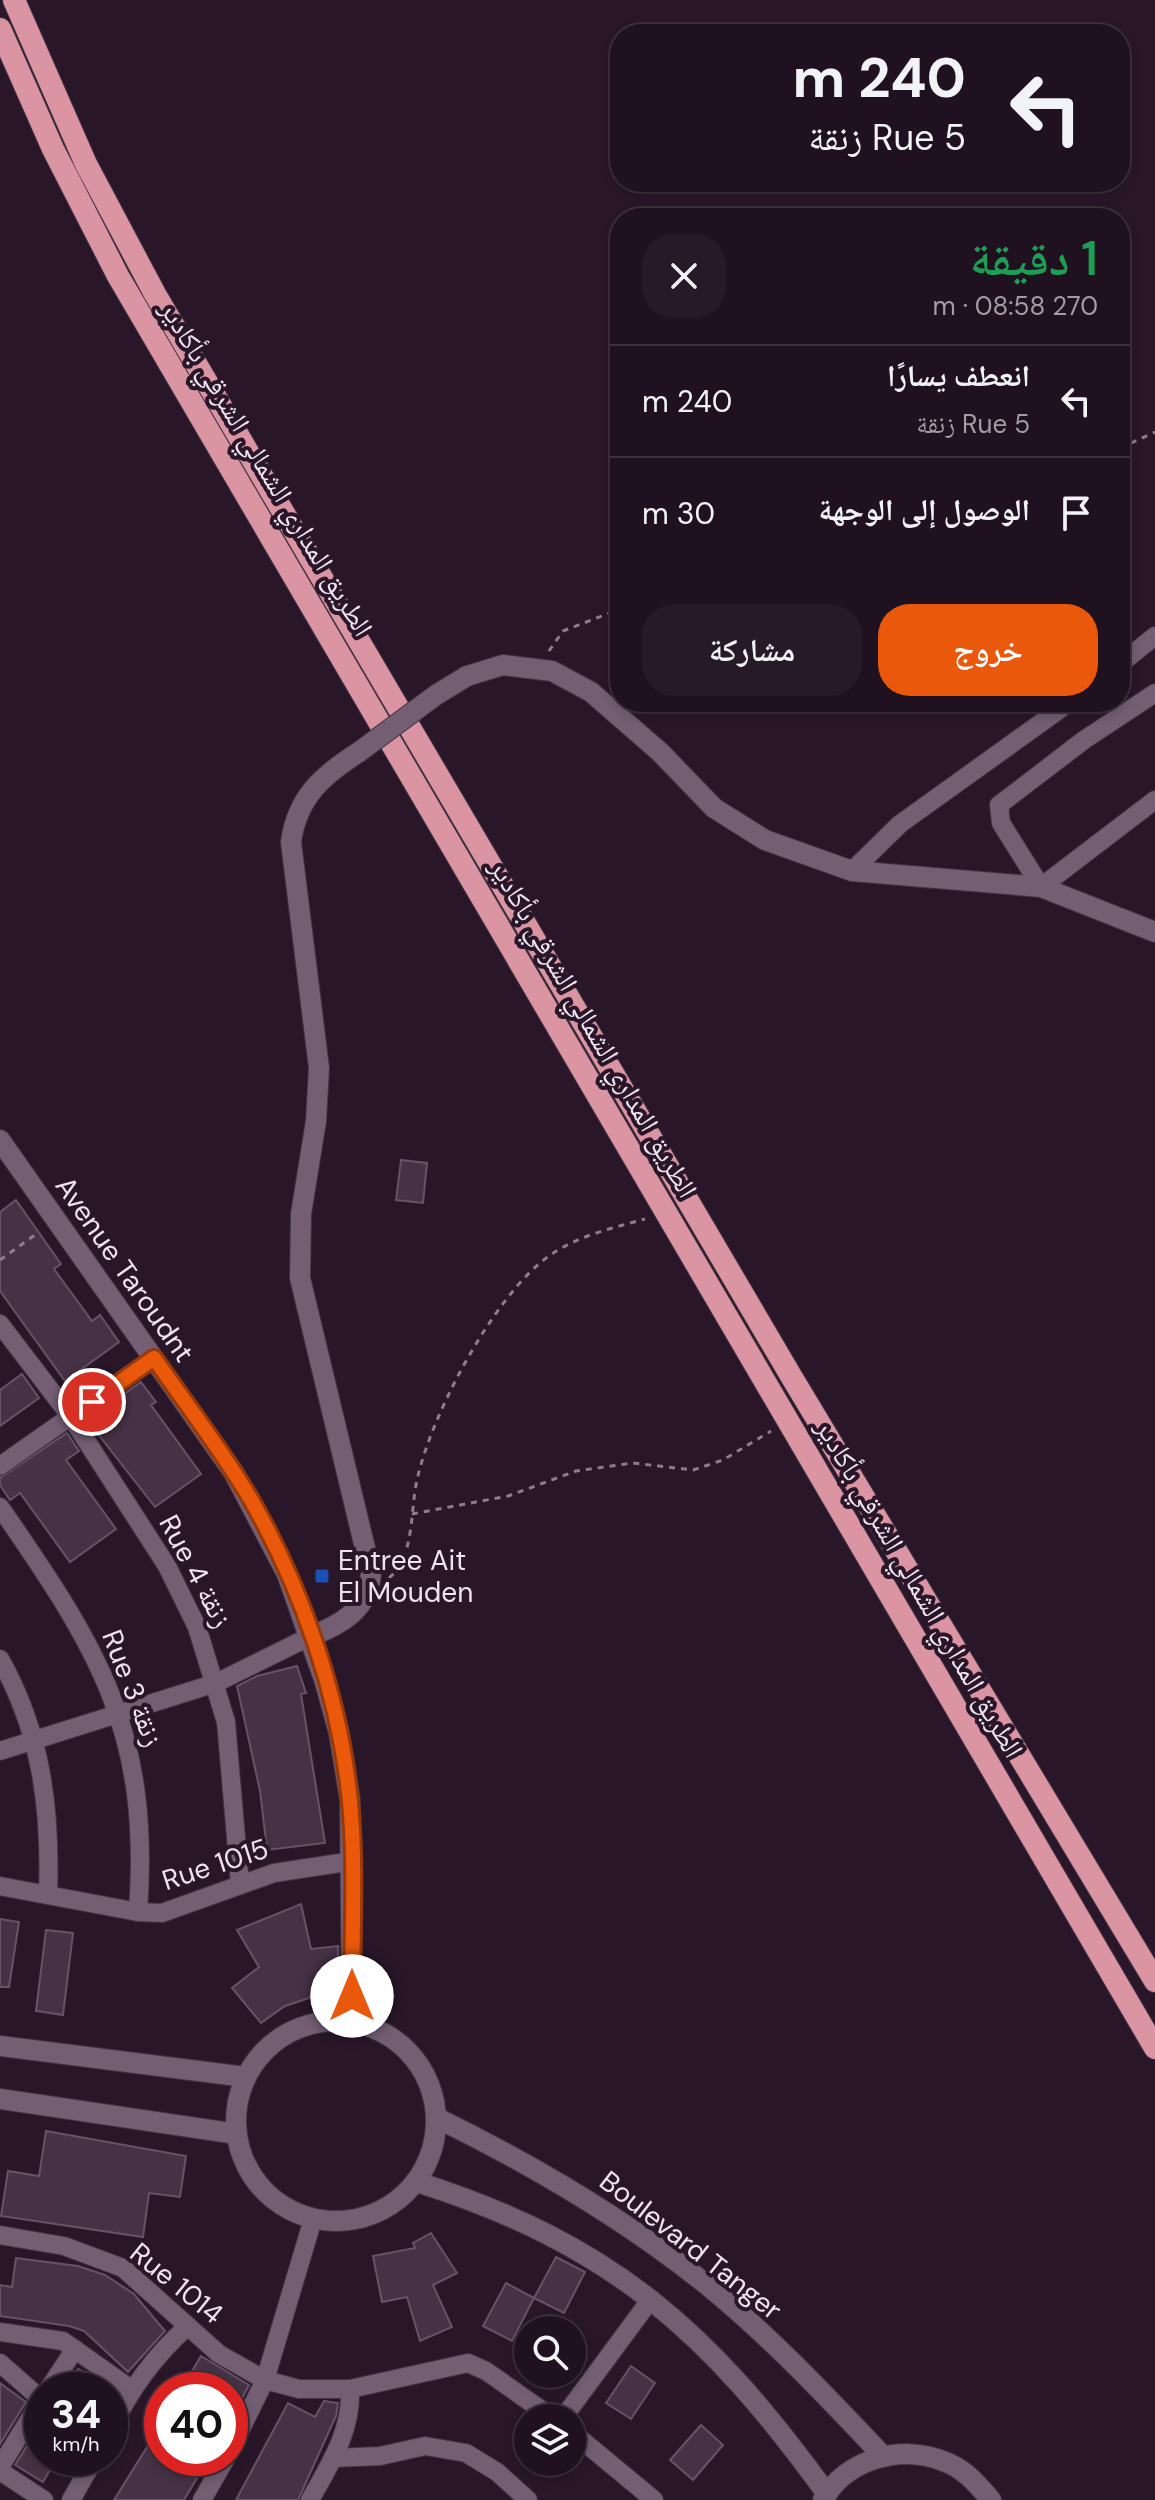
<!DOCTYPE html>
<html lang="ar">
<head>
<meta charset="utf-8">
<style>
	body { margin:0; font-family:"DM Sans","Noto Naskh Arabic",sans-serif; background:#271a28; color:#f1f3f6; direction:rtl; height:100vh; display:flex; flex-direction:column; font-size:30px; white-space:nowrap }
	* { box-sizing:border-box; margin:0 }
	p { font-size:26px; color:#a19da4 }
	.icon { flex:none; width:44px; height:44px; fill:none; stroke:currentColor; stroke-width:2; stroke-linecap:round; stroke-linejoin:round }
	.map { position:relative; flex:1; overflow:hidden; direction:ltr }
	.drawer { position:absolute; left:610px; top:208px; width:520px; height:504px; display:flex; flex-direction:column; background:#1f111f; border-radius:32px; box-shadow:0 4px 12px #0003,0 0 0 2px #3c313d; direction:rtl }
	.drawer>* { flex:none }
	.guide { position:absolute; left:610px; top:24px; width:520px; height:168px; border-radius:32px; box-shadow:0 4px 12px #0003,0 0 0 2px #3c313d; direction:rtl; background:#1f111f; color:#f1f3f6; overflow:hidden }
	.buttons { position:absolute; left:514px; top:2316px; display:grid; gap:16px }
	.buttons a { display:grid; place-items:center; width:72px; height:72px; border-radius:50%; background:#1f111f; box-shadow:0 4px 12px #0003,0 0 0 2px #3c313d; font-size:40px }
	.speed { position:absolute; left:24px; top:2372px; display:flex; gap:16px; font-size:40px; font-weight:700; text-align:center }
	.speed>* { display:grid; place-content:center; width:104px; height:104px; border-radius:50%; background:#1f111f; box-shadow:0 4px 12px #0003,0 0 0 2px #3c313d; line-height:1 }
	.speed small { font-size:20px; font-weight:400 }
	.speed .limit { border:12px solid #d22; background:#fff; color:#111 }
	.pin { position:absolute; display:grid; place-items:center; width:68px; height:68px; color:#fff; margin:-34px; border:4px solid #fff; border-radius:50%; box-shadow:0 2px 8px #0007 }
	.me { position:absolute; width:88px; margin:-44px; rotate:0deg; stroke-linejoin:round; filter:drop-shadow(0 0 6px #0008) }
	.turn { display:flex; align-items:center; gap:28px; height:168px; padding:0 32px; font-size:36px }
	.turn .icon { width:104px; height:104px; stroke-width:2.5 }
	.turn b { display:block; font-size:56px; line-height:68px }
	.round { display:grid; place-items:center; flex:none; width:84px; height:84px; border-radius:32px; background:#271a28 }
	.overview { display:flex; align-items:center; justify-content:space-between; height:136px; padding:0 32px }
	h1 { font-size:48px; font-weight:600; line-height:60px; color:#1e9e55 }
	.cta { display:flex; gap:16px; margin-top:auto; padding:16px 32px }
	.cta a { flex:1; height:92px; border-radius:32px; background:#ea580c; color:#fff; font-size:32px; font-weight:600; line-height:92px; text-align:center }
	.cta a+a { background:#271a28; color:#f1f3f6 }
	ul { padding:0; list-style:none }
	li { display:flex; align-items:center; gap:24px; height:112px; padding:0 32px; border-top:2px solid #3c313d }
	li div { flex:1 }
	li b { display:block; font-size:30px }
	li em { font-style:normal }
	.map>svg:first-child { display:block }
	.building { fill:#463246; stroke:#675267; stroke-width:2 }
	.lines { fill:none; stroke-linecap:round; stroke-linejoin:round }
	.minor-casing { stroke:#423443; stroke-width:20 }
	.tertiary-casing { stroke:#423443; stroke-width:22 }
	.trunk-casing { stroke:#423443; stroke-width:24 }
	.path { stroke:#8c7c8c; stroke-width:3; stroke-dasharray:6 6; stroke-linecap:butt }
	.minor { stroke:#735e74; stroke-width:18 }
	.tertiary { stroke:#735e74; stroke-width:20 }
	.trunk { stroke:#da94a2; stroke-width:22 }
	.tertiary-bridge-casing { stroke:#423443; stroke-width:22; stroke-linecap:butt }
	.tertiary-bridge { stroke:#735e74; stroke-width:20 }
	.route-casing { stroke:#983908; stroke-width:20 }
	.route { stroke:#ea580c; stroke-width:14 }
	.transit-dot { fill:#1a4fb4; stroke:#291729; stroke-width:3 }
	.labels { text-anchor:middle; stroke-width:8; stroke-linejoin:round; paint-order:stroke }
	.street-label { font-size:28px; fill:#f0e3f0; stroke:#291729 }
	.poi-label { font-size:28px; fill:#f0e3f0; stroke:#291729; text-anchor:start }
</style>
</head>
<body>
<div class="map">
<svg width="1155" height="2500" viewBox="0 0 1155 2500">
	<rect width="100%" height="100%" fill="#291729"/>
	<g class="building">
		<path d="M401,1160L427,1163L423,1203L396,1200Z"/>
		<path d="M16,1200L61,1264L54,1269L92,1321L100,1315L119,1342L65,1381L0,1291V1212Z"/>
		<path d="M22,1374L39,1398L0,1426V1390Z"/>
		<path d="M141,1382L156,1402L151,1405L201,1474L155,1507L87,1420Z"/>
		<path d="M67,1433L79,1451L66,1460L116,1529L70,1562L20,1493L10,1500L0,1485V1478Z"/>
		<path d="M297,1666L306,1693L301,1694L325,1843L267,1850L260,1791L237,1686L257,1676Z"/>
		<path d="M301,1904L311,1949L338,1946L339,1988L285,2006L261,2023L232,1988L259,1967L237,1930Z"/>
		<path d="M0,1919L19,1922L9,1987H0Z"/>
		<path d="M46,1930L73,1933L63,2015L36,2011Z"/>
		<path d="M46,2131L186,2156L180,2197L149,2193L143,2237L1,2216L8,2171L39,2176Z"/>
		<path d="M431,2233L457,2273L433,2285L452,2327L420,2341L407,2297L382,2302L373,2256L415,2248L413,2243Z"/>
		<path d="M556,2257L585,2272L564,2313L534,2298Z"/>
		<path d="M16,2258L78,2266L105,2275L134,2294L165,2331L128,2372L84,2331L69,2326L0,2316V2285L12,2287Z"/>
		<path d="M506,2283L534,2298L512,2341L483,2326Z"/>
		<path d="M201,2356L249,2385L230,2421V2390H181Z"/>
		<path d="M631,2366L655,2383L631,2419L606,2403Z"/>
		<path d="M78,2369L95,2378L112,2390H66Z"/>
		<path d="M0,2383L26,2402L0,2444Z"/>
		<path d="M324,2401L338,2403L336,2416L298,2500H236L288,2403L315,2417Z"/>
		<path d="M42,2422V2458H57L43,2482L15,2465Z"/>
		<path d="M162,2423V2458H209L184,2500H114Z"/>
		<path d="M701,2425L723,2445L693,2480L670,2460Z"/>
	</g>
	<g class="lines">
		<g class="minor-casing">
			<g id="minor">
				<path d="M1120,664L1155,636"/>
				<path d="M1155,693L1084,740L999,805L1001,823L1041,887L1155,800"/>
				<path d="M852,871L900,824L1070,702"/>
				<path d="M0,1324L71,1417L167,1566L197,1627L226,1722L240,1884"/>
				<path d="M0,1466L154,1358"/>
				<path d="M0,1507C99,1650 151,1732 138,1912"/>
				<path d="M0,1659C42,1734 51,1810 48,1895"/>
				<path d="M0,1751L216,1683L311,1636"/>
				<path d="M0,1886L138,1912L162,1913L274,1873L353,1861"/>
				<path d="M0,2235L64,2246L123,2268L219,2354L265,2380L299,2389H350L468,2363L486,2371L553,2418"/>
				<path d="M0,2332L63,2341L131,2389"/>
				<path d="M0,2363L42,2400"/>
				<path d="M48,2390L75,2349"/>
				<path d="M563,2418L651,2299"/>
				<path d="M110,2430C131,2389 153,2357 188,2326"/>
				<path d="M572,2432L654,2500"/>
				<path d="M230,2451L265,2380L313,2219"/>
				<path d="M333,2458L380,2456L425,2446L466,2453L497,2472L528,2500"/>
				<path d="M0,2467L42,2399"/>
				<path d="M0,2471L44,2500"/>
				<path d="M71,2500L95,2458"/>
				<path d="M202,2500L226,2458"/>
				<path d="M310,2500C330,2464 352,2431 350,2389"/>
			</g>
		</g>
		<g class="tertiary-casing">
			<g id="tertiary">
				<path d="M436,695L467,676L503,665L552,671L591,692L660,752L714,808L765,840L852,871L1041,887L1155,932"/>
				<path d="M0,1140L234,1473L287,1574L325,1682L339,1733L350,1800L352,2023"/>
				<path d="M311,1636C341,1625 369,1609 371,1573L300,1278L301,1214L316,1121L319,1068L291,842C297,797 323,775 359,752"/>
				<circle cx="336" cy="2121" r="100"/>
				<path d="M0,2046L246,2077"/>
				<path d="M0,2099L237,2134"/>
				<path d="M437,2118C533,2165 624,2218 707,2285C771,2337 827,2397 883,2456"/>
				<path d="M417,2182C612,2244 709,2331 827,2494"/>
				<path d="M823,2500C846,2459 901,2444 943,2461C964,2468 977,2484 991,2500"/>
			</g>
		</g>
		<g class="trunk-casing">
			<g id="trunk">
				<path d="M14,0L86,164L155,294L791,1376L1155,1981"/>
				<path d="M0,29L53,149L118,276L1155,2048"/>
			</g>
		</g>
		<g class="path">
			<path d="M1120,448L1155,432"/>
			<path d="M549,651L563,631L620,609"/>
			<path d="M0,1260L39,1232"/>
			<path d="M412,1514L508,1496L576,1471L633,1463L693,1470L723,1460L771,1431"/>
			<path d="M389,1578C415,1557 410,1510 417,1480C431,1415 494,1295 549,1256C577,1236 612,1228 645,1219"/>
		</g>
		<use href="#minor" class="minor"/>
		<use href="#tertiary" class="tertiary"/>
		<use href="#trunk" class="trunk"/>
		<g class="tertiary-bridge-casing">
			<path id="tertiary-bridge" d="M359,752L436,695"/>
		</g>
		<use href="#tertiary-bridge" class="tertiary-bridge"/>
	</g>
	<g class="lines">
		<g class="route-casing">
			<path id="route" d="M92,1402L154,1358C186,1404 221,1449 250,1498C302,1588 340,1698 350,1802C356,1866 352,1931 352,1996"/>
		</g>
		<use href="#route" class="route"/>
	</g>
	<rect class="transit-dot" x="314" y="1568" width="16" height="16" rx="4"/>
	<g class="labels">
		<g class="street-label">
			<text transform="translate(267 468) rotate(59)" y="10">الطريق المداري الشمالي الشرقي بأكادير</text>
			<text transform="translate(594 1028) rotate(60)" y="10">الطريق المداري الشمالي الشرقي بأكادير</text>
			<text transform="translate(125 1269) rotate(55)" y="10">Avenue Taroudnt</text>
			<text transform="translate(196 1571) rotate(62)" y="10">Rue 4 زنقة</text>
			<text transform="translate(920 1588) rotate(60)" y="10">الطريق المداري الشمالي الشرقي بأكادير</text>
			<text transform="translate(133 1688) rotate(69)" y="10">Rue 3 زنقة</text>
			<text transform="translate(215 1864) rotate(-18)" y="10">Rue 1015</text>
			<text transform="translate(691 2245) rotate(38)" y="10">Boulevard Tanger</text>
			<text transform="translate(177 2283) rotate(39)" y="10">Rue 1014</text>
		</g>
		<g class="poi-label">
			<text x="338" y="1570">Entree Ait<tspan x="338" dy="32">El Mouden</tspan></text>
		</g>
	</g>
</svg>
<div class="buttons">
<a><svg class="icon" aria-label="search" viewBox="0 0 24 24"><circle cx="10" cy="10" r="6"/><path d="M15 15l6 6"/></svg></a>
<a><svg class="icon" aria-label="layers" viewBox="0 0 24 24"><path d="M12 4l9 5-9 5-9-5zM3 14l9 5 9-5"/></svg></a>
</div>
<div class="speed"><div>34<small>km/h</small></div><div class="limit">40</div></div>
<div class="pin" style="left:92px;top:1402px;background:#d93025"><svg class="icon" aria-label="arrive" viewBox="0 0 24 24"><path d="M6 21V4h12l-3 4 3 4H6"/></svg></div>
<svg class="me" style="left:352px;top:1996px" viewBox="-20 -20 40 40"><circle r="19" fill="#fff"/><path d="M0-13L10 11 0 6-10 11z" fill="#ea580c"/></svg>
<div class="guide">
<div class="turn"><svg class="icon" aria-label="left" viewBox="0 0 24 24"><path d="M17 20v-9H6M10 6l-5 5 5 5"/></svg><div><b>240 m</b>Rue 5 زنقة</div></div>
</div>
<section class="drawer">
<div class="overview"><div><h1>1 دقيقة</h1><p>270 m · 08:58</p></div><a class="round"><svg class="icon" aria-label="close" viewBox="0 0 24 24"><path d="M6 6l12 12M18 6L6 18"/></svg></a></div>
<ul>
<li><svg class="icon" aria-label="left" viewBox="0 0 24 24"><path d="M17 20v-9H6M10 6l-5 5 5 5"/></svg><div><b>انعطف يسارًا</b><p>Rue 5 زنقة</p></div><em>240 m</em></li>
<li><svg class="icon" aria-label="arrive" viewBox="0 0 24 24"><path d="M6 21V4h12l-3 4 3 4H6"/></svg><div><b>الوصول إلى الوجهة</b></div><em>30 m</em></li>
</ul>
<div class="cta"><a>خروج</a><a>مشاركة</a></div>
</section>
</div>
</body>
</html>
